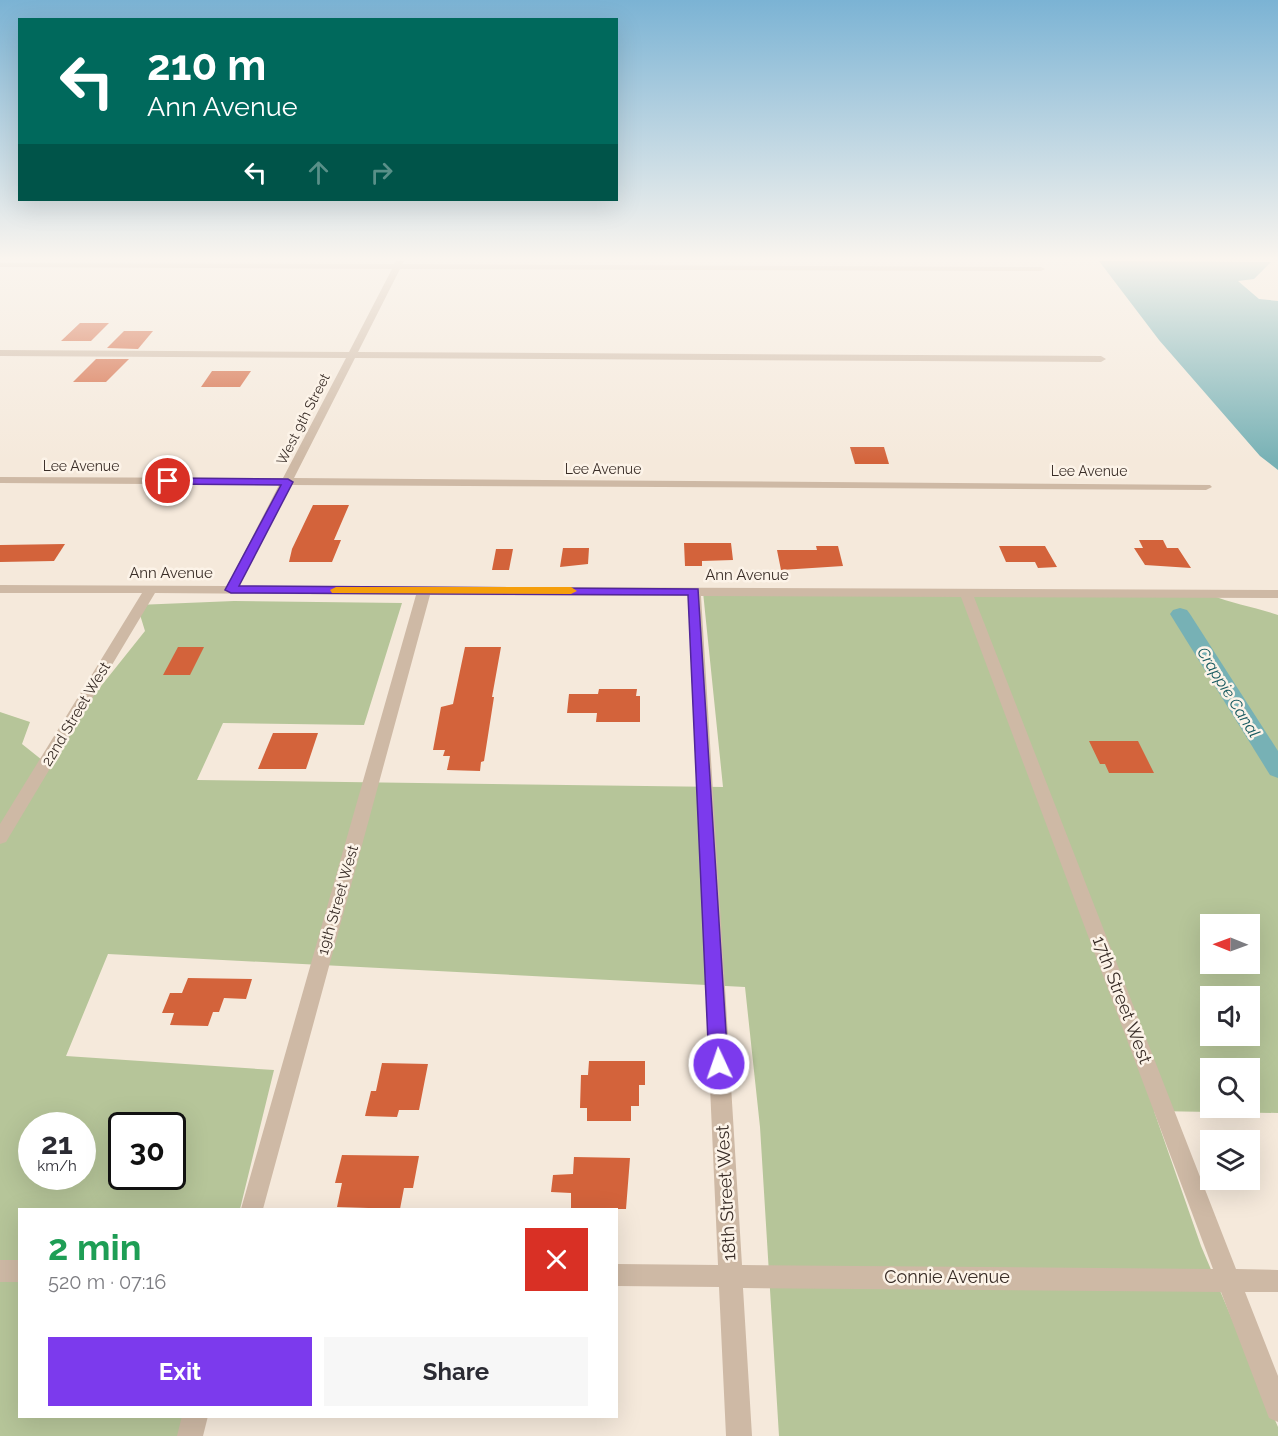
<!DOCTYPE html>
<html lang="en">
<head>
<meta charset="utf-8">
<style>
	body { margin:0; font-family:Raleway,sans-serif; background:#f7f7f7; color:#2b2b33; height:100vh; display:flex; flex-direction:column; font-size:22px; white-space:nowrap }
	* { box-sizing:border-box; margin:0 }
	p { font-size:20px; color:#7c7c81 }
	.icon { flex:none; width:33px; height:33px; fill:none; stroke:currentColor; stroke-width:2; stroke-linecap:round; stroke-linejoin:round }
	.map { position:relative; flex:1; overflow:hidden }
	.drawer { position:absolute; left:18px; top:1208px; width:600px; height:210px; display:flex; flex-direction:column; background:#fff; border-radius:0px; box-shadow:0 6px 24px #0002 }
	.drawer>* { flex:none }
	.banner { position:absolute; left:18px; top:18px; width:600px; height:183px; border-radius:0px; box-shadow:0 6px 24px #0002; background:#00695c; color:#fff; overflow:hidden }
	.needle { width:39px; rotate:271deg }
	.controls { position:absolute; left:1200px; top:914px; display:grid; gap:12px }
	.controls a { display:grid; place-items:center; width:60px; height:60px; border-radius:0px; background:#fff; box-shadow:0 6px 24px #0002; font-size:30px }
	.speed { position:absolute; left:18px; top:1112px; display:flex; gap:12px; font-size:30px; font-weight:700; text-align:center }
	.speed>* { display:grid; place-content:center; width:78px; height:78px; border-radius:50%; background:#fff; box-shadow:0 6px 24px #0002; line-height:1 }
	.speed small { font-size:15px; font-weight:400 }
	.speed .limit { border:3px solid #111; border-radius:9px; background:#fff; color:#111 }
	.pin { position:absolute; display:grid; place-items:center; width:51px; height:51px; color:#fff; margin:-26px; border:3px solid #fff; border-radius:50%; box-shadow:0 2px 6px #0007 }
	.me { position:absolute; width:66px; margin:-33px; rotate:357deg; stroke-linejoin:round; filter:drop-shadow(0 0 4px #0008) }
	.turn { display:flex; align-items:center; gap:21px; height:126px; padding:0 30px; font-size:27px }
	.turn .icon { width:78px; height:78px; stroke-width:2.5 }
	.turn b { display:block; font-size:42px; line-height:51px }
	.lanes { display:flex; align-items:center; height:57px; padding:0 30px; background:#0003; justify-content:center; gap:30px; direction:ltr }
	.lanes .off { opacity:.35 }
	.round { display:grid; place-items:center; flex:none; width:63px; height:63px; border-radius:0px; background:#f7f7f7 }
	.headline { display:flex; align-items:center; justify-content:space-between; height:102px; padding:0 30px }
	h1 { font-size:36px; font-weight:700; line-height:45px; color:#1e9e55 }
	.cta { display:flex; gap:12px; margin-top:auto; padding:12px 30px }
	.cta a { flex:1; height:69px; border-radius:0px; background:#7c3aed; color:#fff; font-size:24px; font-weight:700; line-height:69px; text-align:center }
	.cta a+a { background:#f7f7f7; color:#2b2b33 }
	.map>svg:first-child { display:block }
	.green { fill:#b6c599; fill-rule:evenodd }
	.water { fill:#77b1b5 }
	.lines { fill:none; stroke-linecap:round; stroke-linejoin:round }
	.canal { fill:#77b1b5; fill-rule:evenodd }
	.building { fill:#d3633b }
	.minor { fill:#ceb9a5; fill-rule:evenodd }
	.route { fill:#7c3aed; stroke:#51269a; stroke-width:1.5 }
	.slow { fill:#f59e0b }
	.labels { text-anchor:middle; stroke-width:5; stroke-linejoin:round; paint-order:stroke }
	.far-street-label { font-size:14px; fill:#392d27; stroke:#fcf3e8 }
	.street-label { font-size:15px; fill:#392d27; stroke:#fcf3e8 }
	.water-label { font-size:16px; font-style:italic; fill:#185a60; stroke:#fcf3e8 }
	.near-street-label { font-size:18px; fill:#392d27; stroke:#fcf3e8 }
</style>
</head>
<body>
<div class="map">
<svg width="1278" height="1436" viewBox="0 0 1278 1436">
	<rect width="100%" height="100%" fill="#f5e9db"/>
	<path class="green" d="M703,592L1209,594C1232,604 1255,607 1278,615V1113L1154,1111L1201,1246L1278,1427V1436H779L760,1127L745,987L108,954L66,1056L274,1070L240,1209H20V1416H184L178,1436H0V712L30,722L22,744L42,760L145,631L137,605L234,601L402,603L364,725L223,723L197,780L723,787ZM1210,924H1250V963H1210ZM1210,996H1250V1035H1210ZM1210,1068H1250V1107H1210ZM32,1125H82V1176H32ZM122,1125H172V1176H122Z"/>
	<path class="water" d="M1099,261L1271,262L1254,279L1238,281L1259,299L1278,301V470L1260,456L1159,340Z"/>
	<g class="lines">
		<path class="canal" d="M1180,608L1187,610L1190,614L1278,751V778L1270,775L1170,614L1173,610Z"/>
	</g>
	<g class="building">
		<path d="M80,323H109L91,341H61Z"/>
		<path d="M124,331H153L138,349L107,348Z"/>
		<path d="M96,359H129L106,382H73Z"/>
		<path d="M212,371H251L240,387H201Z"/>
		<path d="M850,447H884L889,464H855Z"/>
		<path d="M313,505H349L334,540H341L332,562H289L292,549Z"/>
		<path d="M1139,540H1163L1167,548H1178L1191,568L1145,565L1134,548H1143Z"/>
		<path d="M684,543H731L733,560L702,561V566H685Z"/>
		<path d="M0,545L65,544L54,561L0,562Z"/>
		<path d="M816,546H838L843,566L781,570L777,550H817Z"/>
		<path d="M999,546H1045L1057,567L1038,568L1035,562H1006Z"/>
		<path d="M563,548H589L588,564L560,567Z"/>
		<path d="M496,549H513L509,570H492Z"/>
		<path d="M178,647H204L190,675H163Z"/>
		<path d="M465,647H501L492,697H494L484,761L481,762L480,771L447,770L450,756H443L445,750H433L441,707L453,704Z"/>
		<path d="M599,689H637L636,696H640V722H596L597,713H567L569,694H598Z"/>
		<path d="M273,733H318L306,769H258Z"/>
		<path d="M1089,741H1138L1154,773H1109L1105,764H1100Z"/>
		<path d="M188,978L252,979L246,999L224,998L219,1012H213L208,1026L170,1025L174,1013H162L170,993H182Z"/>
		<path d="M589,1061H645V1085H639V1106H631V1121H587V1108H580L581,1075H588Z"/>
		<path d="M382,1063L428,1064L419,1110H399L397,1117L365,1116L371,1091H376Z"/>
		<path d="M342,1155L419,1156L413,1188H404L400,1209L337,1207L342,1183H335Z"/>
		<path d="M574,1157L630,1158L626,1209H571V1193L551,1192L553,1175L573,1174Z"/>
	</g>
	<g class="lines">
		<g class="minor">
			<path d="M396,261H404L402,264L1041,267L1045,269L1041,271L400,269L358,352L1101,356L1106,359L1101,362L355,358L294,478L1210,485L1212,487L1206,490L291,485L239,586L1278,590V598L974,597L1236,1269L1278,1270V1292H1245L1278,1376V1422L1269,1418L1221,1292L743,1288L752,1436H726L719,1287L616,1286V1264L718,1265L688,596L430,595L263,1209H241L416,595L155,593L6,842L0,844V824L142,593H0V585L227,586L279,485L0,483V477L283,478L346,358L0,356V350L349,352L392,269L0,267V263L394,264ZM701,596L961,597L1213,1269L742,1265Z"/>
			<rect x="0" y="1260" width="20" height="22"/>
			<path d="M182,1416H208L203,1436H177Z"/>
		</g>
	</g>
	<linearGradient id="sky" x2="0" y2="1"><stop stop-color="#7bb3d4"/><stop offset="0.56" stop-color="#faf5ef"/><stop offset="1" stop-color="#faf5ef" stop-opacity="0"/></linearGradient>
	<rect width="1278" height="462" fill="url(#sky)"/>
	<path class="route" d="M168,478L288,479L293,482L239,586L698,589L728,1064L725,1069L719,1071L712,1069L709,1064L688,595L231,593L225,590L281,485L164,484V479Z"/>
	<path class="slow" d="M336,587H571L577,591L571,594L332,593L330,590Z"/>
	<g class="labels">
		<g class="far-street-label">
			<text transform="translate(303 419) rotate(-63)" y="5">West 9th Street</text>
			<text x="81" y="471">Lee Avenue</text>
			<text x="603" y="474">Lee Avenue</text>
			<text x="1089" y="476">Lee Avenue</text>
		</g>
		<g class="street-label">
			<text x="171" y="578">Ann Avenue</text>
			<text x="747" y="580">Ann Avenue</text>
			<text transform="translate(76 714) rotate(-59)" y="5">22nd Street West</text>
			<text transform="translate(338 900) rotate(-74)" y="5">19th Street West</text>
		</g>
		<g class="water-label">
			<text transform="translate(1229 692) rotate(58)" y="6">Crappie Canal</text>
		</g>
		<g class="near-street-label">
			<text transform="translate(1122 1000) rotate(69)" y="6">17th Street West</text>
			<text transform="translate(726 1193) rotate(-93)" y="6">18th Street West</text>
			<text x="947" y="1283">Connie Avenue</text>
		</g>
	</g>
</svg>
<div class="controls">
<a><svg class="needle" viewBox="-14 -14 28 28"><path d="M0-13l5 13h-10z" fill="#e53935"/><path d="M0 13l5-13h-10z" fill="#7c7c81"/></svg></a>
<a><svg class="icon" aria-label="sound" viewBox="0 0 24 24"><path d="M4 9h4l5-4v14l-5-4H4zM17 9q2 3 0 6"/></svg></a>
<a><svg class="icon" aria-label="search" viewBox="0 0 24 24"><circle cx="10" cy="10" r="6"/><path d="M15 15l6 6"/></svg></a>
<a><svg class="icon" aria-label="layers" viewBox="0 0 24 24"><path d="M12 4l9 5-9 5-9-5zM3 14l9 5 9-5"/></svg></a>
</div>
<div class="speed"><div>21<small>km/h</small></div><div class="limit">30</div></div>
<div class="pin" style="left:168px;top:481px;background:#d93025"><svg class="icon" aria-label="arrive" viewBox="0 0 24 24"><path d="M6 21V4h12l-3 4 3 4H6"/></svg></div>
<svg class="me" style="left:719px;top:1064px" viewBox="-20 -20 40 40"><circle r="17" fill="#7c3aed" stroke="#fff" stroke-width="3"/><path d="M0-11L8 9 0 5-8 9z" fill="#fff"/></svg>
<div class="banner">
<div class="turn"><svg class="icon" aria-label="left" viewBox="0 0 24 24"><path d="M17 20v-9H6M10 6l-5 5 5 5"/></svg><div><b>210 m</b>Ann Avenue</div></div>
<div class="lanes"><svg class="icon" aria-label="left" viewBox="0 0 24 24"><path d="M17 20v-9H6M10 6l-5 5 5 5"/></svg><svg class="icon off" aria-label="ahead" viewBox="0 0 24 24"><path d="M12 20V5M6 11l6-6 6 6"/></svg><svg class="icon off" aria-label="right" viewBox="0 0 24 24"><path d="M7 20v-9h11M14 6l5 5-5 5"/></svg></div>
</div>
<section class="drawer">
<div class="headline"><div><h1>2 min</h1><p>520 m · 07:16</p></div><a class="round" style="background:#d93025;color:#fff"><svg class="icon" aria-label="close" viewBox="0 0 24 24"><path d="M6 6l12 12M18 6L6 18"/></svg></a></div>
<div class="cta"><a>Exit</a><a>Share</a></div>
</section>
</div>
</body>
</html>
